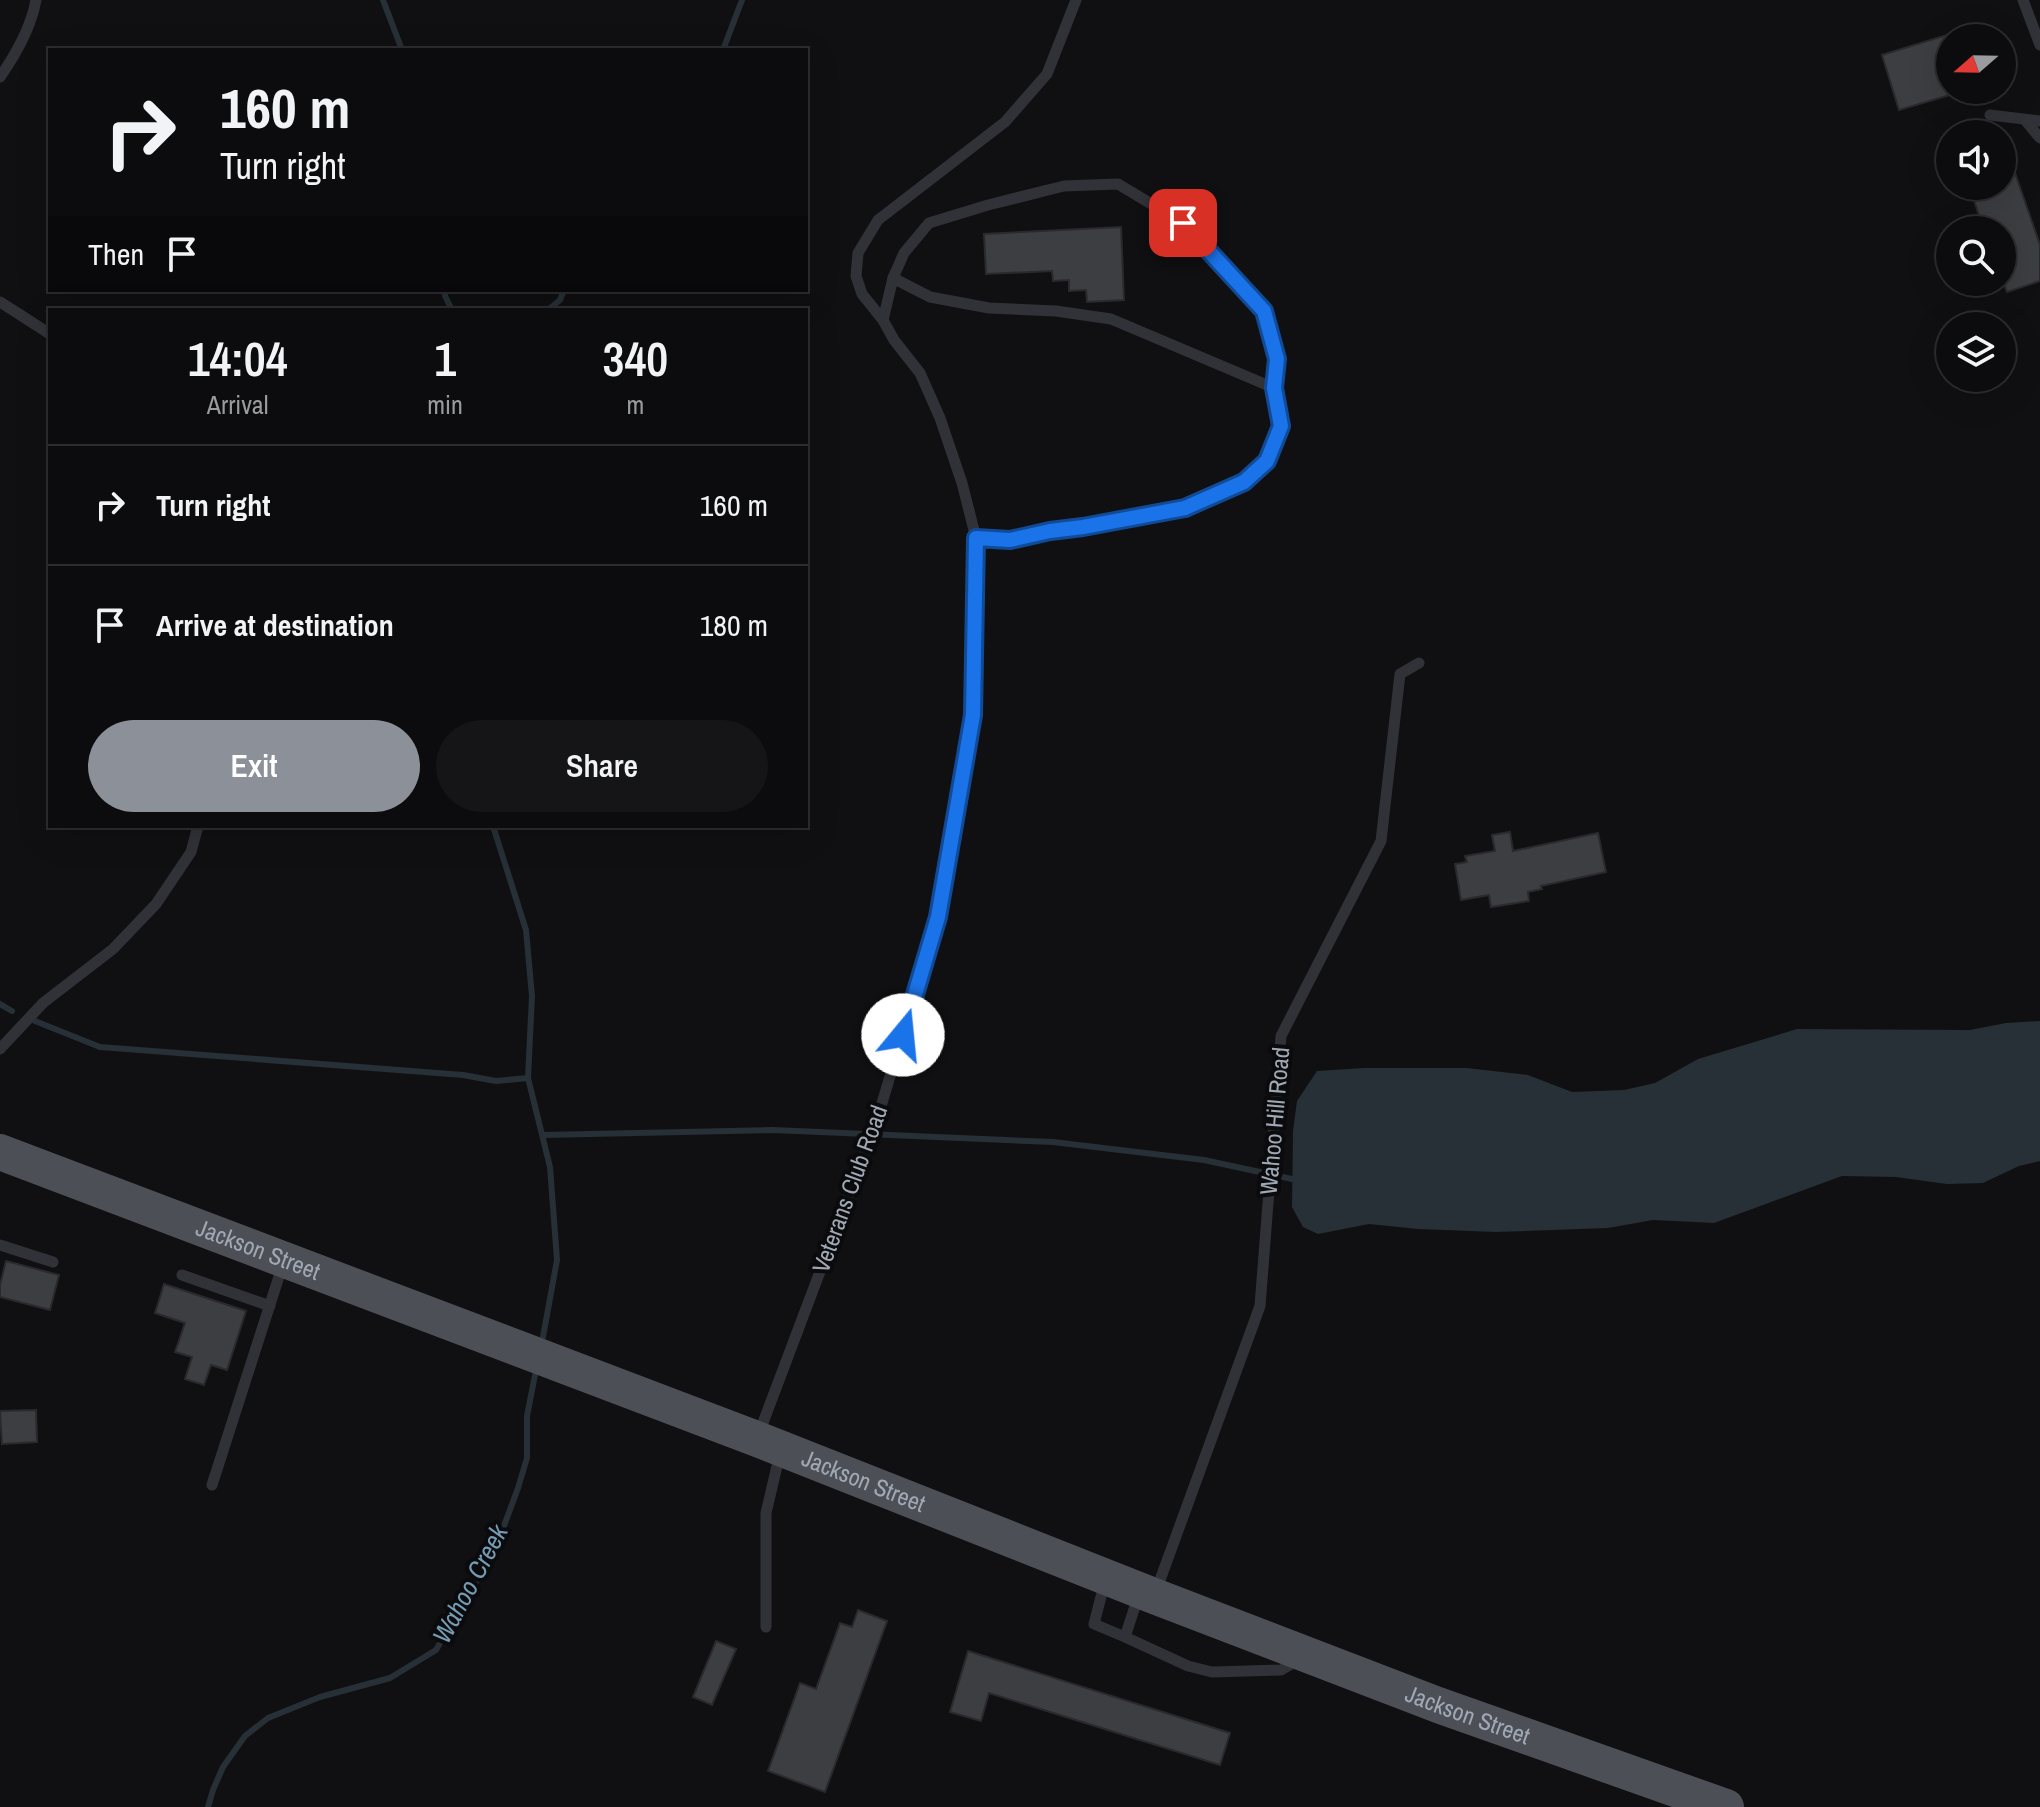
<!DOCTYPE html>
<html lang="en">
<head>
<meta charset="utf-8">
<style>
	body { margin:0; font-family:"Archivo Narrow",sans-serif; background:#151517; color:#f1f3f6; height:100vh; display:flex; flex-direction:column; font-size:30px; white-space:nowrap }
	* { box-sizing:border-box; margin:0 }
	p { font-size:26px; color:#9a9b9e }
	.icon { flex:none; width:44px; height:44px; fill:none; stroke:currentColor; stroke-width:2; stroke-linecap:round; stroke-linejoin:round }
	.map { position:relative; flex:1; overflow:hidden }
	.details { position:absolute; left:48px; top:308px; width:760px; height:520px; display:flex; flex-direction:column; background:#0c0c0e; border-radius:0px; box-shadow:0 8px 32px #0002,0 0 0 2px #2c2c2e }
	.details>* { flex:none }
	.hud { position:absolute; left:48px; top:48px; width:760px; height:244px; border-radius:0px; box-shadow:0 8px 32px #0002,0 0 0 2px #2c2c2e; background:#0c0c0e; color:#f1f3f6; overflow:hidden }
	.needle { width:52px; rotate:250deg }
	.tools { position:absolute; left:1936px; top:24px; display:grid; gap:16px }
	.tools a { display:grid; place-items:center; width:80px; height:80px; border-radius:50%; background:#0c0c0e; box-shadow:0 8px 32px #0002,0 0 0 2px #2c2c2e; font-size:40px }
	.pin { position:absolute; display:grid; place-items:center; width:68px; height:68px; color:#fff; margin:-34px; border-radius:16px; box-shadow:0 4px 12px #0006 }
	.me { position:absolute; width:88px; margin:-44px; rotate:17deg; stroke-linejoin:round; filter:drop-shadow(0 0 6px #0008) }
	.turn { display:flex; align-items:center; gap:28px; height:168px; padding:0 40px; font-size:36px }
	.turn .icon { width:104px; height:104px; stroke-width:2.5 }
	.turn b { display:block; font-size:56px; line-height:68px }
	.then { display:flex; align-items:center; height:76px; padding:0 40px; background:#0003; gap:16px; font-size:30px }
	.eta { display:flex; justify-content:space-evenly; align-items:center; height:136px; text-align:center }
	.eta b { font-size:48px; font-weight:600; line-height:56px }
	.action { display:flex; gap:16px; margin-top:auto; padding:16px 40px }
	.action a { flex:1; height:92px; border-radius:48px; background:#8c9099; color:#fff; font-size:32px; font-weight:600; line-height:92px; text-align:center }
	.action a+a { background:#151517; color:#f1f3f6 }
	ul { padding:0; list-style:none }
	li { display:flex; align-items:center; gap:24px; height:120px; padding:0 40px; border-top:2px solid #2c2c2e }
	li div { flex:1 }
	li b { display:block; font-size:30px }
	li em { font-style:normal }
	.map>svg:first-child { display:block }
	.water { fill:#263036 }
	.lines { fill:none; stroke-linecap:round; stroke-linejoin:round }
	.stream { stroke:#263036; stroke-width:6 }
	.building { fill:#3c3e42; stroke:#2a2a2e; stroke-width:2 }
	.lane { stroke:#313237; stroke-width:11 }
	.primary { stroke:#4d4f56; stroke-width:36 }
	.route-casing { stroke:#114b97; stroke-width:20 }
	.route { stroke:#1a73e8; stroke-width:14 }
	.labels { text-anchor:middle; stroke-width:8; stroke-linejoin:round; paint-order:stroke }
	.street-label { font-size:24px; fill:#a0a8b4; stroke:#0b0b0d }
	.water-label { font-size:26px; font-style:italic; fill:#749bb2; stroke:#0b0b0d }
</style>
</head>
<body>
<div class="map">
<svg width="2040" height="1807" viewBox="0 0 2040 1807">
	<rect width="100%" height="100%" fill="#101012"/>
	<path class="water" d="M2040,1021V1161L2019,1166L1983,1183L1947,1184L1896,1177L1842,1176L1714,1223L1653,1220L1608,1228L1496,1232L1418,1229L1369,1224L1318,1234L1303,1227L1292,1207L1293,1131L1297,1101L1317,1071L1364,1068H1467L1528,1075L1572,1092L1624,1090L1655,1083L1698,1059L1797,1029L1970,1030L2006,1023Z"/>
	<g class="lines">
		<g class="stream">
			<path d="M383,0L402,50"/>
			<path d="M723,50L742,0"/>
			<path d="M445,290V296L452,310"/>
			<path d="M548,310L560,300L564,290"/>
			<path d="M493,826L526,930L532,996L528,1078L550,1167L557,1260L543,1337"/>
			<path d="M0,1004L12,1011"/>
			<path d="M35,1021L100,1047L463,1075L496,1081L528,1078"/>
			<path d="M543,1135L773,1130L1053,1142L1204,1160L1292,1179"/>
			<path d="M208,1807L213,1790L223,1767L245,1736L268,1718L320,1697L390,1678L436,1650L490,1558L501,1534L518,1488L527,1458V1416L535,1375"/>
		</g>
	</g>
	<g class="building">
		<path d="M1950,34V95L1899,110L1882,55Z"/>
		<path d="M2005,144L2040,245V281L2007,292L2002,279V230H1984L1969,186H2002V145Z"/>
		<path d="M1121,227L1124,300L1087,302L1086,290L1069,291V280L1053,281L1052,271L986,274L984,234Z"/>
		<path d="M1510,832L1513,851L1598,833L1606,872L1541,886L1542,889L1528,892L1529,901L1491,907L1489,895L1461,900L1455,864L1467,862L1465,856L1495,851L1492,835Z"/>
		<path d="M6,1261L59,1275L50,1310L0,1297V1285Z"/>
		<path d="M164,1284L246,1311L227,1370L211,1365L204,1385L185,1379L192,1357L175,1352L185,1323L155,1313Z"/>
		<path d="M36,1410L37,1442L2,1444L0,1411Z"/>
		<path d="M858,1610L887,1621L825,1792L768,1771L800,1683L816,1689L840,1623L852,1627Z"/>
		<path d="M716,1641L736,1649L712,1705L693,1697Z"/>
		<path d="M968,1651L1230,1733L1220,1765L989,1693L981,1721L950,1712Z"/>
	</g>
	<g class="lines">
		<g class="lane">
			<path d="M2023,0L2040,45"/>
			<path d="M0,77C16,54 31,28 36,0"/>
			<path d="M1990,115L2040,121"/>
			<path d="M2025,120L2040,138"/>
			<path d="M893,278L904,253L929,223L988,205L1064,186L1118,184L1183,223L1264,311L1277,359L1274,388L1281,426L1267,461L1244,482L1185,508L1083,527L1050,531L1010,540L976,538"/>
			<path d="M0,302L50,334"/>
			<path d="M883,320L862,294L856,276L858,253L878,220L1005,122L1047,74L1076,0"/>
			<path d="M0,1049L43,1003L113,949L156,904L191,852L198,826"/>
			<path d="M0,1245L53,1262"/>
			<path d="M182,1275L270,1306"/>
			<path d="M758,1436L876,1123L938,917L973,715L976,538L962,483L940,418L920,373L894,340L883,320L893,278L930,297L989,308L1056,311L1111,319L1274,388"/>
			<path d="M212,1485L283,1264"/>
			<path d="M1105,1581L1094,1624L1125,1637L1139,1594"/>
			<path d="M1156,1591L1260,1306L1281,1036L1381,841L1400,674L1419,663"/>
			<path d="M766,1627V1513L780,1453"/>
			<path d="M1125,1637L1188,1666L1212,1672L1281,1670L1300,1659"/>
		</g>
		<path class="primary" id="s1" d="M0,1152L757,1439L1154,1596L1438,1705L1726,1807"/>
	</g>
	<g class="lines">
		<g class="route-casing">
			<path id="route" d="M903,1035L938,917L973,715L976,538L1010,540L1050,531L1083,527L1185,508L1244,482L1267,461L1281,426L1274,388L1277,359L1264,311L1183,223"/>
		</g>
		<use href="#route" class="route"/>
	</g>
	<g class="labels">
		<g class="street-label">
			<text transform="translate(1275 1121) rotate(-85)" y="8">Wahoo Hill Road</text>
			<text transform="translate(850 1189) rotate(-70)" y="8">Veterans Club Road</text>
			<text dy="8" stroke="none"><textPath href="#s1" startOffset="276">Jackson Street</textPath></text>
			<text dy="8" stroke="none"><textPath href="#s1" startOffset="924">Jackson Street</textPath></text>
			<text dy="8" stroke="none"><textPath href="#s1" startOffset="1572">Jackson Street</textPath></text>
		</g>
		<g class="water-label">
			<text transform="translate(470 1584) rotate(-62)" y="9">Wahoo Creek</text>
		</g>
	</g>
</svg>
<div class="tools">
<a><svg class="needle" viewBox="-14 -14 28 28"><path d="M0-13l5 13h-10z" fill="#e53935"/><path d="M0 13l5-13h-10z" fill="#9a9b9e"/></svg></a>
<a><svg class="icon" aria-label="sound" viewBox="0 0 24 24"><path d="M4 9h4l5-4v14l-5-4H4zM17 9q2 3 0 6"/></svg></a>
<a><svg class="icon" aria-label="search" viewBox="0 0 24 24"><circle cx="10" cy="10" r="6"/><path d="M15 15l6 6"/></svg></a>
<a><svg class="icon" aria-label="layers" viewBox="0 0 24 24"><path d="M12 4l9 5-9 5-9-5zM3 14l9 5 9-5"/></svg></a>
</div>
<div class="pin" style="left:1183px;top:223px;background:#d93025"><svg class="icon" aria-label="arrive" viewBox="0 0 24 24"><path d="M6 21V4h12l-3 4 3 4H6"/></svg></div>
<svg class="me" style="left:903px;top:1035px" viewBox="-20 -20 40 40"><circle r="19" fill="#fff"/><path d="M0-13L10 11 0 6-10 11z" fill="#1a73e8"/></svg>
<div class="hud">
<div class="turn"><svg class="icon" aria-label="right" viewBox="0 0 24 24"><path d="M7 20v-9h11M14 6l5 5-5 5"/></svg><div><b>160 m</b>Turn right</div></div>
<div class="then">Then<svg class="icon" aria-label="arrive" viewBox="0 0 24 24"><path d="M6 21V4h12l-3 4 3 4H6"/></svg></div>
</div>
<section class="details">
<div class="eta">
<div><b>14:04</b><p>Arrival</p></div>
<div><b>1</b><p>min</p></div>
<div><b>340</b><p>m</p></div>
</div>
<ul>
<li><svg class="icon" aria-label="right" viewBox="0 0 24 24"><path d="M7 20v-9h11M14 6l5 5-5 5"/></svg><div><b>Turn right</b></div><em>160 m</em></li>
<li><svg class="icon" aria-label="arrive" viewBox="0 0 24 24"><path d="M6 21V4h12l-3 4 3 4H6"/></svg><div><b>Arrive at destination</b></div><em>180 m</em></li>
</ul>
<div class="action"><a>Exit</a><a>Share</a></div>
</section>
</div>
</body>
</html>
